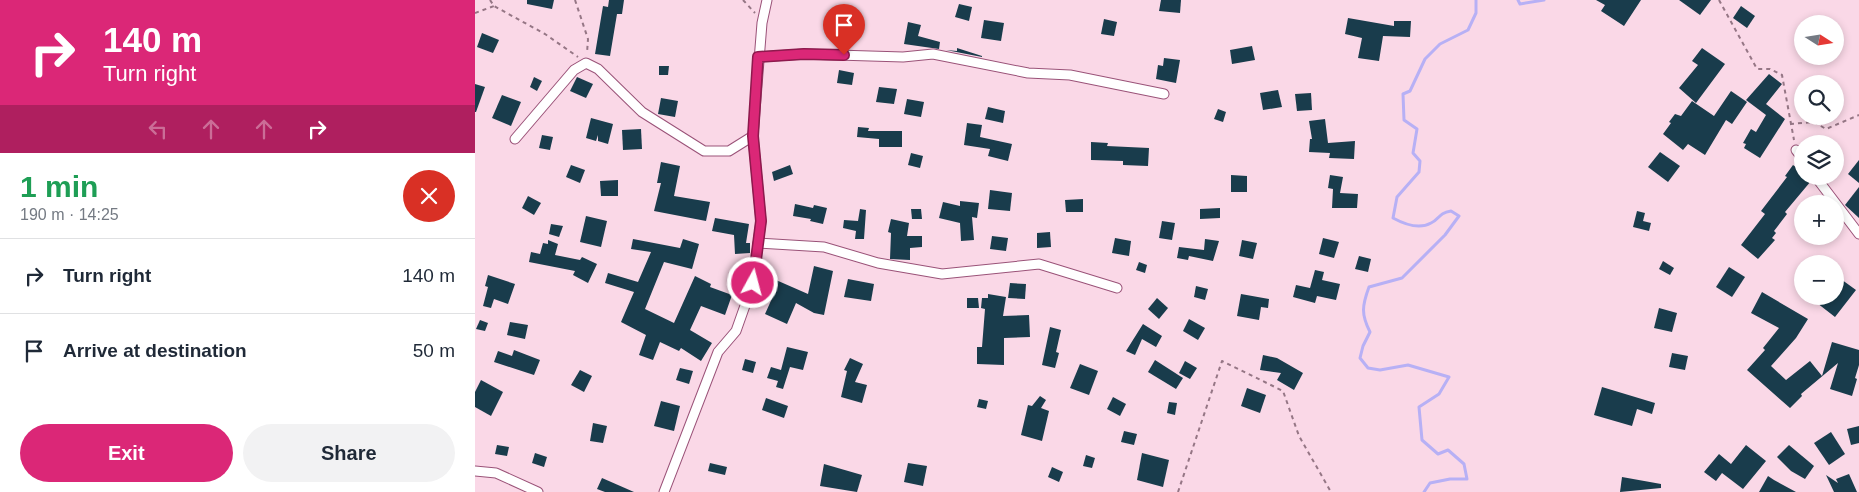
<!DOCTYPE html>
<html lang="en">
<head>
<meta charset="utf-8">
<style>
	body { margin:0; font-family:Helvetica,sans-serif; background:#f2f2f3; color:#1f2937; height:100vh; display:flex; flex-direction:column; font-size:19px; white-space:nowrap }
	* { box-sizing:border-box; margin:0 }
	p { font-size:16px; color:#747a83 }
	.icon { flex:none; width:28px; height:28px; fill:none; stroke:currentColor; stroke-width:2; stroke-linecap:round; stroke-linejoin:round }
	.map { position:relative; flex:1; overflow:hidden }
	.details { display:flex; flex-direction:column; background:#fff; width:475px }
	.details>* { flex:none }
	.hud { background:#db2777; color:#fff; overflow:hidden }
	.needle { width:32px; rotate:102deg }
	.buttons { position:absolute; left:1319px; top:15px; display:grid; gap:10px }
	.buttons a { display:grid; place-items:center; width:50px; height:50px; border-radius:50%; background:#fff; box-shadow:0 2px 8px #0003; font-size:25px }
	.pin { position:absolute; display:grid; place-items:center; width:42px; height:42px; color:#fff; margin:-51px -21px; border-radius:50% 50% 50% 0; rotate:-45deg; box-shadow:0 0 5px #0007 }
	.pin .icon { rotate:45deg }
	.me { position:absolute; width:55px; margin:-28px; rotate:7deg; stroke-linejoin:round; filter:drop-shadow(0 0 4px #0008) }
	.turn { display:flex; align-items:center; gap:18px; height:105px; padding:0 20px; font-size:22px }
	.turn .icon { width:65px; height:65px; stroke-width:2.5 }
	.turn b { display:block; font-size:35px; line-height:42px }
	.lanes { display:flex; align-items:center; height:48px; padding:0 20px; background:#0003; justify-content:center; gap:25px; direction:ltr }
	.lanes .off { opacity:.35 }
	.round { display:grid; place-items:center; flex:none; width:52px; height:52px; border-radius:26px; background:#f2f2f3 }
	.headline { display:flex; align-items:center; justify-content:space-between; height:85px; padding:0 20px }
	h1 { font-size:30px; font-weight:700; line-height:38px; color:#1e9e55 }
	.primary-button { display:flex; gap:10px; margin-top:auto; padding:10px 20px }
	.primary-button a { flex:1; height:58px; border-radius:30px; background:#db2777; color:#fff; font-size:20px; font-weight:700; line-height:58px; text-align:center }
	.primary-button a+a { background:#f2f2f3; color:#1f2937 }
	ul { padding:0; list-style:none }
	li { display:flex; align-items:center; gap:15px; height:75px; padding:0 20px; border-top:1px solid #e0e1e3 }
	li div { flex:1 }
	li b { display:block; font-size:19px }
	li em { font-style:normal }
	main { display:flex; flex:1; min-height:0 }
	.map>svg:first-child { display:block }
	.lines { fill:none; stroke-linecap:round; stroke-linejoin:round }
	.stream { stroke:#b7b0f5; stroke-width:3 }
	.building { fill:#193c4c }
	.minor-casing { stroke:#9a5278; stroke-width:11 }
	.path { stroke:#957685; stroke-width:2; stroke-dasharray:4 4; stroke-linecap:butt }
	.minor { stroke:#fff; stroke-width:9 }
	.route-casing { stroke:#8e194d; stroke-width:12 }
	.route { stroke:#db2777; stroke-width:9 }
</style>
</head>
<body>
<main>
<section class="details">
<div class="hud">
<div class="turn"><svg class="icon" aria-label="right" viewBox="0 0 24 24"><path d="M7 20v-9h11M14 6l5 5-5 5"/></svg><div><b>140 m</b>Turn right</div></div>
<div class="lanes"><svg class="icon off" aria-label="left" viewBox="0 0 24 24"><path d="M17 20v-9H6M10 6l-5 5 5 5"/></svg><svg class="icon off" aria-label="ahead" viewBox="0 0 24 24"><path d="M12 20V5M6 11l6-6 6 6"/></svg><svg class="icon off" aria-label="ahead" viewBox="0 0 24 24"><path d="M12 20V5M6 11l6-6 6 6"/></svg><svg class="icon" aria-label="right" viewBox="0 0 24 24"><path d="M7 20v-9h11M14 6l5 5-5 5"/></svg></div>
</div>
<div class="headline"><div><h1>1 min</h1><p>190 m · 14:25</p></div><a class="round" style="background:#d93025;color:#fff"><svg class="icon" aria-label="close" viewBox="0 0 24 24"><path d="M6 6l12 12M18 6L6 18"/></svg></a></div>
<ul>
<li><svg class="icon" aria-label="right" viewBox="0 0 24 24"><path d="M7 20v-9h11M14 6l5 5-5 5"/></svg><div><b>Turn right</b></div><em>140 m</em></li>
<li><svg class="icon" aria-label="arrive" viewBox="0 0 24 24"><path d="M6 21V4h12l-3 4 3 4H6"/></svg><div><b>Arrive at destination</b></div><em>50 m</em></li>
</ul>
<div class="primary-button"><a>Exit</a><a>Share</a></div>
</section>
<div class="map">
<svg width="1384" height="492" viewBox="0 0 1384 492">
	<rect width="100%" height="100%" fill="#fad8e7"/>
	<g class="lines">
		<g class="stream">
			<path d="M1043,0L1045,4L1069,0"/>
			<path d="M949,492L955,483L975,479H992L989,464L973,450L963,454L947,440L944,407L964,394L974,377L933,365L905,370L893,368L885,358L888,346L895,332C886,314 887,306 894,287L927,278L970,235L984,216L976,211C963,213 965,219 956,223C944,230 929,224 918,218L922,197L944,172L945,161L938,153L942,129L929,120L928,94L935,91L950,59L965,44L993,30L1001,13V0"/>
		</g>
	</g>
	<g class="building">
		<path d="M52,0H79L77,9L52,4Z"/>
		<path d="M134,0H149L147,14H142L135,56L120,54L128,6L133,7Z"/>
		<path d="M686,0H706L705,13L684,11Z"/>
		<path d="M1121,0H1166L1149,26L1126,11L1130,5Z"/>
		<path d="M1204,0H1236L1225,15Z"/>
		<path d="M484,4L497,7L494,21L480,17Z"/>
		<path d="M1266,6L1280,16L1272,28L1258,18Z"/>
		<path d="M873,18L919,26V21H936L935,37L908,36L904,61L883,58L887,38L870,34Z"/>
		<path d="M629,19L642,22L639,36L626,34Z"/>
		<path d="M509,20L529,23L526,41L506,38Z"/>
		<path d="M433,22L446,25L443,36L465,42L464,49L429,44Z"/>
		<path d="M7,33L24,40L18,53L2,47Z"/>
		<path d="M777,46L780,60L757,64L755,50Z"/>
		<path d="M482,48L507,56V57L471,50L482,51Z"/>
		<path d="M1227,48L1250,64L1221,103L1204,88L1223,65L1217,61Z"/>
		<path d="M689,58L705,60L701,83L681,79L683,65L688,66Z"/>
		<path d="M184,66H194L193,75H184Z"/>
		<path d="M364,70L379,73L377,85L362,83Z"/>
		<path d="M1294,74L1307,84L1291,104L1310,119L1285,158L1269,148L1271,144L1268,143L1276,129L1281,132L1291,115L1271,100Z"/>
		<path d="M59,77L67,81L62,91L55,87Z"/>
		<path d="M102,77L118,84L111,98L95,91Z"/>
		<path d="M0,84L10,87L1,112H0Z"/>
		<path d="M404,87L422,89L419,104L401,102Z"/>
		<path d="M803,90L807,107L788,110L785,93Z"/>
		<path d="M1256,91L1272,102L1257,124L1251,120L1230,155L1213,144L1208,150L1188,134L1196,123L1194,122L1200,114L1206,116L1217,101L1239,116Z"/>
		<path d="M836,93L837,110L822,111L820,94Z"/>
		<path d="M27,95L46,102L36,126L17,118Z"/>
		<path d="M186,98L203,101L200,117L183,114Z"/>
		<path d="M432,99L449,102L446,117L429,114Z"/>
		<path d="M513,107L530,111L528,123L510,119Z"/>
		<path d="M743,109L751,112L748,122L739,119Z"/>
		<path d="M116,118L138,124L133,144L123,141V135L121,141L111,138Z"/>
		<path d="M850,119L853,143L880,141L879,159L854,158L855,153L834,152L835,139H837L834,121Z"/>
		<path d="M492,123L507,125L505,137L537,144L533,161L513,156L515,149L489,145Z"/>
		<path d="M383,127L394,128L393,131H427V147H404V139L382,137Z"/>
		<path d="M166,129L167,149L148,150L147,130Z"/>
		<path d="M67,135L78,137L75,150L64,148Z"/>
		<path d="M616,142L633,143L632,146L674,148L673,166L648,165V161L616,160Z"/>
		<path d="M1185,152L1205,166L1193,182L1173,167Z"/>
		<path d="M436,153L448,156L445,168L433,165Z"/>
		<path d="M1384,160V183L1373,174Z"/>
		<path d="M186,162L205,166L199,196L235,202L231,221L179,211L186,183H182Z"/>
		<path d="M96,165L110,170L105,183L91,177Z"/>
		<path d="M315,165L318,174L299,181L297,172Z"/>
		<path d="M1318,165L1328,172V176H1333L1336,181L1310,212L1312,214L1299,231L1301,233L1297,238L1300,240L1283,259L1266,245L1290,214L1286,211L1312,177L1310,176Z"/>
		<path d="M756,175L772,176V192H756Z"/>
		<path d="M855,175L868,177L865,193L883,194L882,208H857L858,189L853,188Z"/>
		<path d="M143,180V196H126L125,181Z"/>
		<path d="M1384,187V218L1370,205Z"/>
		<path d="M515,190L537,193L535,211L513,209Z"/>
		<path d="M53,196L66,203L59,215L47,208Z"/>
		<path d="M608,199V212H591L590,200Z"/>
		<path d="M485,201L504,203L502,218L497,217L499,240L486,241L485,223L464,218L468,202L485,206Z"/>
		<path d="M320,204L338,208L339,205L352,208L348,224L335,221L336,219L318,216Z"/>
		<path d="M745,208V218L725,219V209Z"/>
		<path d="M385,209L391,210L389,239H380L381,231L368,228L369,220L383,221Z"/>
		<path d="M436,209H446L447,219H437Z"/>
		<path d="M1162,211L1170,213L1168,221L1176,223L1174,231L1158,227Z"/>
		<path d="M111,216L132,221L126,247L105,242Z"/>
		<path d="M240,218L274,224L271,243H275V253L260,254L259,235L237,231Z"/>
		<path d="M416,219L434,223L432,236H447V247L435,248V260L415,259L416,233L413,232Z"/>
		<path d="M687,221L700,223L697,240L684,238Z"/>
		<path d="M76,224L88,226L84,237L74,234Z"/>
		<path d="M575,232L576,247L562,248V233Z"/>
		<path d="M517,236L533,238L531,251L515,249Z"/>
		<path d="M640,238L656,241L654,256L637,253Z"/>
		<path d="M848,238L864,242L859,258L844,254Z"/>
		<path d="M158,239L205,248L208,239L224,244L217,269L189,262L170,309L199,323L220,276L236,284L235,287L257,295L250,315L226,306L215,330L237,343L226,361L206,348L204,351L185,342L178,360L164,355L171,335L146,322L159,292L130,283L133,273L163,282L176,252L156,249Z"/>
		<path d="M730,239L744,241L738,261L714,256L713,260L702,258L704,247L729,250Z"/>
		<path d="M73,240L83,244L80,255L105,260L107,257L122,264L113,283L98,275L100,271L54,262L56,252L65,254L68,243L73,244Z"/>
		<path d="M767,240L782,243L778,259L764,256Z"/>
		<path d="M884,256L896,259L893,272L880,269Z"/>
		<path d="M1188,261L1199,268L1195,275L1184,269Z"/>
		<path d="M664,262L672,265L670,273L661,270Z"/>
		<path d="M339,266L358,271L349,315L339,313L321,303L312,324L290,314L299,294L296,292L301,280L333,294Z"/>
		<path d="M1254,267L1270,277L1257,297L1241,287Z"/>
		<path d="M840,270L849,272L847,280L865,284L861,300L842,296L840,303L818,297L821,285L835,288Z"/>
		<path d="M13,275L40,284L33,304L19,299L16,308L8,306L13,287L10,286Z"/>
		<path d="M1363,277L1381,290L1360,317L1333,296H1360V281Z"/>
		<path d="M373,279L399,284L396,301L369,297Z"/>
		<path d="M535,283L551,284L550,299L533,298Z"/>
		<path d="M721,286L733,289L730,300L719,297Z"/>
		<path d="M1287,292L1333,319L1321,338L1296,366L1311,380L1335,361L1347,376L1357,342L1384,350V365L1380,378L1382,379L1377,396L1355,389L1363,363L1326,394L1327,396L1315,408L1272,370L1290,350L1288,348L1304,328L1276,313Z"/>
		<path d="M513,294L531,297L528,316L554,315L555,337L529,338V365L502,364V347H507L510,309L506,308L507,298H513Z"/>
		<path d="M766,294L794,299L793,308L786,307L784,320L762,316Z"/>
		<path d="M492,298H503L504,308H492Z"/>
		<path d="M682,298L693,308L684,319L673,309Z"/>
		<path d="M1184,308L1202,313L1197,332L1179,328Z"/>
		<path d="M714,319L730,328L723,340L708,331Z"/>
		<path d="M5,320L13,323L10,331L1,329Z"/>
		<path d="M35,322L53,325L50,339L32,335Z"/>
		<path d="M668,324L687,336L681,347L667,339L660,355L651,351Z"/>
		<path d="M575,327L586,330L581,352L584,353L580,368L567,365Z"/>
		<path d="M312,347L333,352L328,370L315,367L308,389L301,387L303,381L292,378L296,367L306,370Z"/>
		<path d="M39,350L65,360L59,375L19,362L23,351L37,356Z"/>
		<path d="M1197,353L1213,356L1210,370L1194,367Z"/>
		<path d="M788,355L802,358L828,373L819,390L802,380L806,373L785,370Z"/>
		<path d="M375,358L388,364L380,382L392,385L387,403L366,397L372,371L369,370Z"/>
		<path d="M270,359L281,362L278,373L267,370Z"/>
		<path d="M680,360L708,378L701,389L673,372Z"/>
		<path d="M710,361L722,368L715,379L704,373Z"/>
		<path d="M605,364L623,371L614,395L595,388Z"/>
		<path d="M205,368L218,371L214,384L201,380Z"/>
		<path d="M105,370L117,376L109,392L96,385Z"/>
		<path d="M6,380L28,392L16,416L0,407V392Z"/>
		<path d="M1127,387L1180,403L1177,414L1162,409L1157,426L1119,415Z"/>
		<path d="M772,388L791,395L785,413L766,406Z"/>
		<path d="M565,396L571,400L566,408L574,411L567,441L546,435L553,405L557,406Z"/>
		<path d="M638,397L651,404L645,416L632,409Z"/>
		<path d="M291,398L313,406L309,418L287,410Z"/>
		<path d="M504,399L513,401L511,409L502,407Z"/>
		<path d="M186,401L205,406L199,431L179,426Z"/>
		<path d="M694,402L702,403L700,415L692,413Z"/>
		<path d="M118,423L132,426L128,443L115,441Z"/>
		<path d="M1384,426V443L1376,445L1372,429Z"/>
		<path d="M649,431L662,434L659,445L646,442Z"/>
		<path d="M1356,432L1370,454L1354,465L1339,443Z"/>
		<path d="M22,445L34,447L32,456L20,454Z"/>
		<path d="M1271,445L1291,461L1268,489L1247,473L1241,481L1229,472L1244,454L1256,464Z"/>
		<path d="M1314,445L1339,466L1330,479L1316,471L1302,457Z"/>
		<path d="M60,453L72,457L69,467L57,463Z"/>
		<path d="M667,453L694,460L688,487L662,480Z"/>
		<path d="M611,455L620,458L617,468L608,466Z"/>
		<path d="M235,463L252,467L250,475L233,471Z"/>
		<path d="M433,463L452,466L448,486L429,482Z"/>
		<path d="M349,464L387,475L382,492L345,486Z"/>
		<path d="M577,467L588,472L584,482L573,477Z"/>
		<path d="M1374,474L1382,492H1359L1351,475L1363,483L1361,479Z"/>
		<path d="M1293,476L1299,480L1321,492H1284Z"/>
		<path d="M1147,477L1186,484V488L1145,492Z"/>
		<path d="M127,478L159,492H130L122,489Z"/>
	</g>
	<g class="lines">
		<g class="minor-casing">
			<g id="minor">
				<path d="M283,57L329,54L428,57L458,54L553,73L595,75L689,94"/>
				<path d="M40,139L99,70L111,63L123,69L167,112L229,151H254L278,136"/>
				<path d="M1321,150L1328,159"/>
				<path d="M1340,176L1384,234"/>
				<path d="M283,243L349,247L403,263L467,274L564,264L642,288"/>
				<path d="M0,471L21,473L63,492"/>
				<path d="M189,492L243,352L261,331L278,283L286,221L278,136L287,23L292,0"/>
			</g>
		</g>
		<g class="path">
			<path d="M15,0L19,6L70,34L103,57"/>
			<path d="M100,0L113,39L112,53"/>
			<path d="M268,0L280,13"/>
			<path d="M1244,0L1282,69H1295L1307,75L1319,140"/>
			<path d="M0,13L19,6"/>
			<path d="M1315,124L1339,122L1351,129L1384,115"/>
			<path d="M703,492L747,361L808,391L824,436L856,492"/>
		</g>
		<use href="#minor" class="minor"/>
	</g>
	<g class="lines">
		<g class="route-casing">
			<path id="route" d="M278,283L286,221L278,136L283,57L329,54L369,55"/>
		</g>
		<use href="#route" class="route"/>
	</g>
</svg>
<div class="buttons">
<a><svg class="needle" viewBox="-14 -14 28 28"><path d="M0-13l5 13h-10z" fill="#e53935"/><path d="M0 13l5-13h-10z" fill="#747a83"/></svg></a>
<a><svg class="icon" aria-label="search" viewBox="0 0 24 24"><circle cx="10" cy="10" r="6"/><path d="M15 15l6 6"/></svg></a>
<a><svg class="icon" aria-label="layers" viewBox="0 0 24 24"><path d="M12 4l9 5-9 5-9-5zM3 14l9 5 9-5"/></svg></a>
<a>+</a>
<a>−</a>
</div>
<div class="pin" style="left:369px;top:55px;background:#d93025"><svg class="icon" aria-label="arrive" viewBox="0 0 24 24"><path d="M6 21V4h12l-3 4 3 4H6"/></svg></div>
<svg class="me" style="left:278px;top:283px" viewBox="-20 -20 40 40"><circle r="17" fill="#db2777" stroke="#fff" stroke-width="3"/><path d="M0-11L8 9 0 5-8 9z" fill="#fff"/></svg>
</div>
</main>
</body>
</html>
